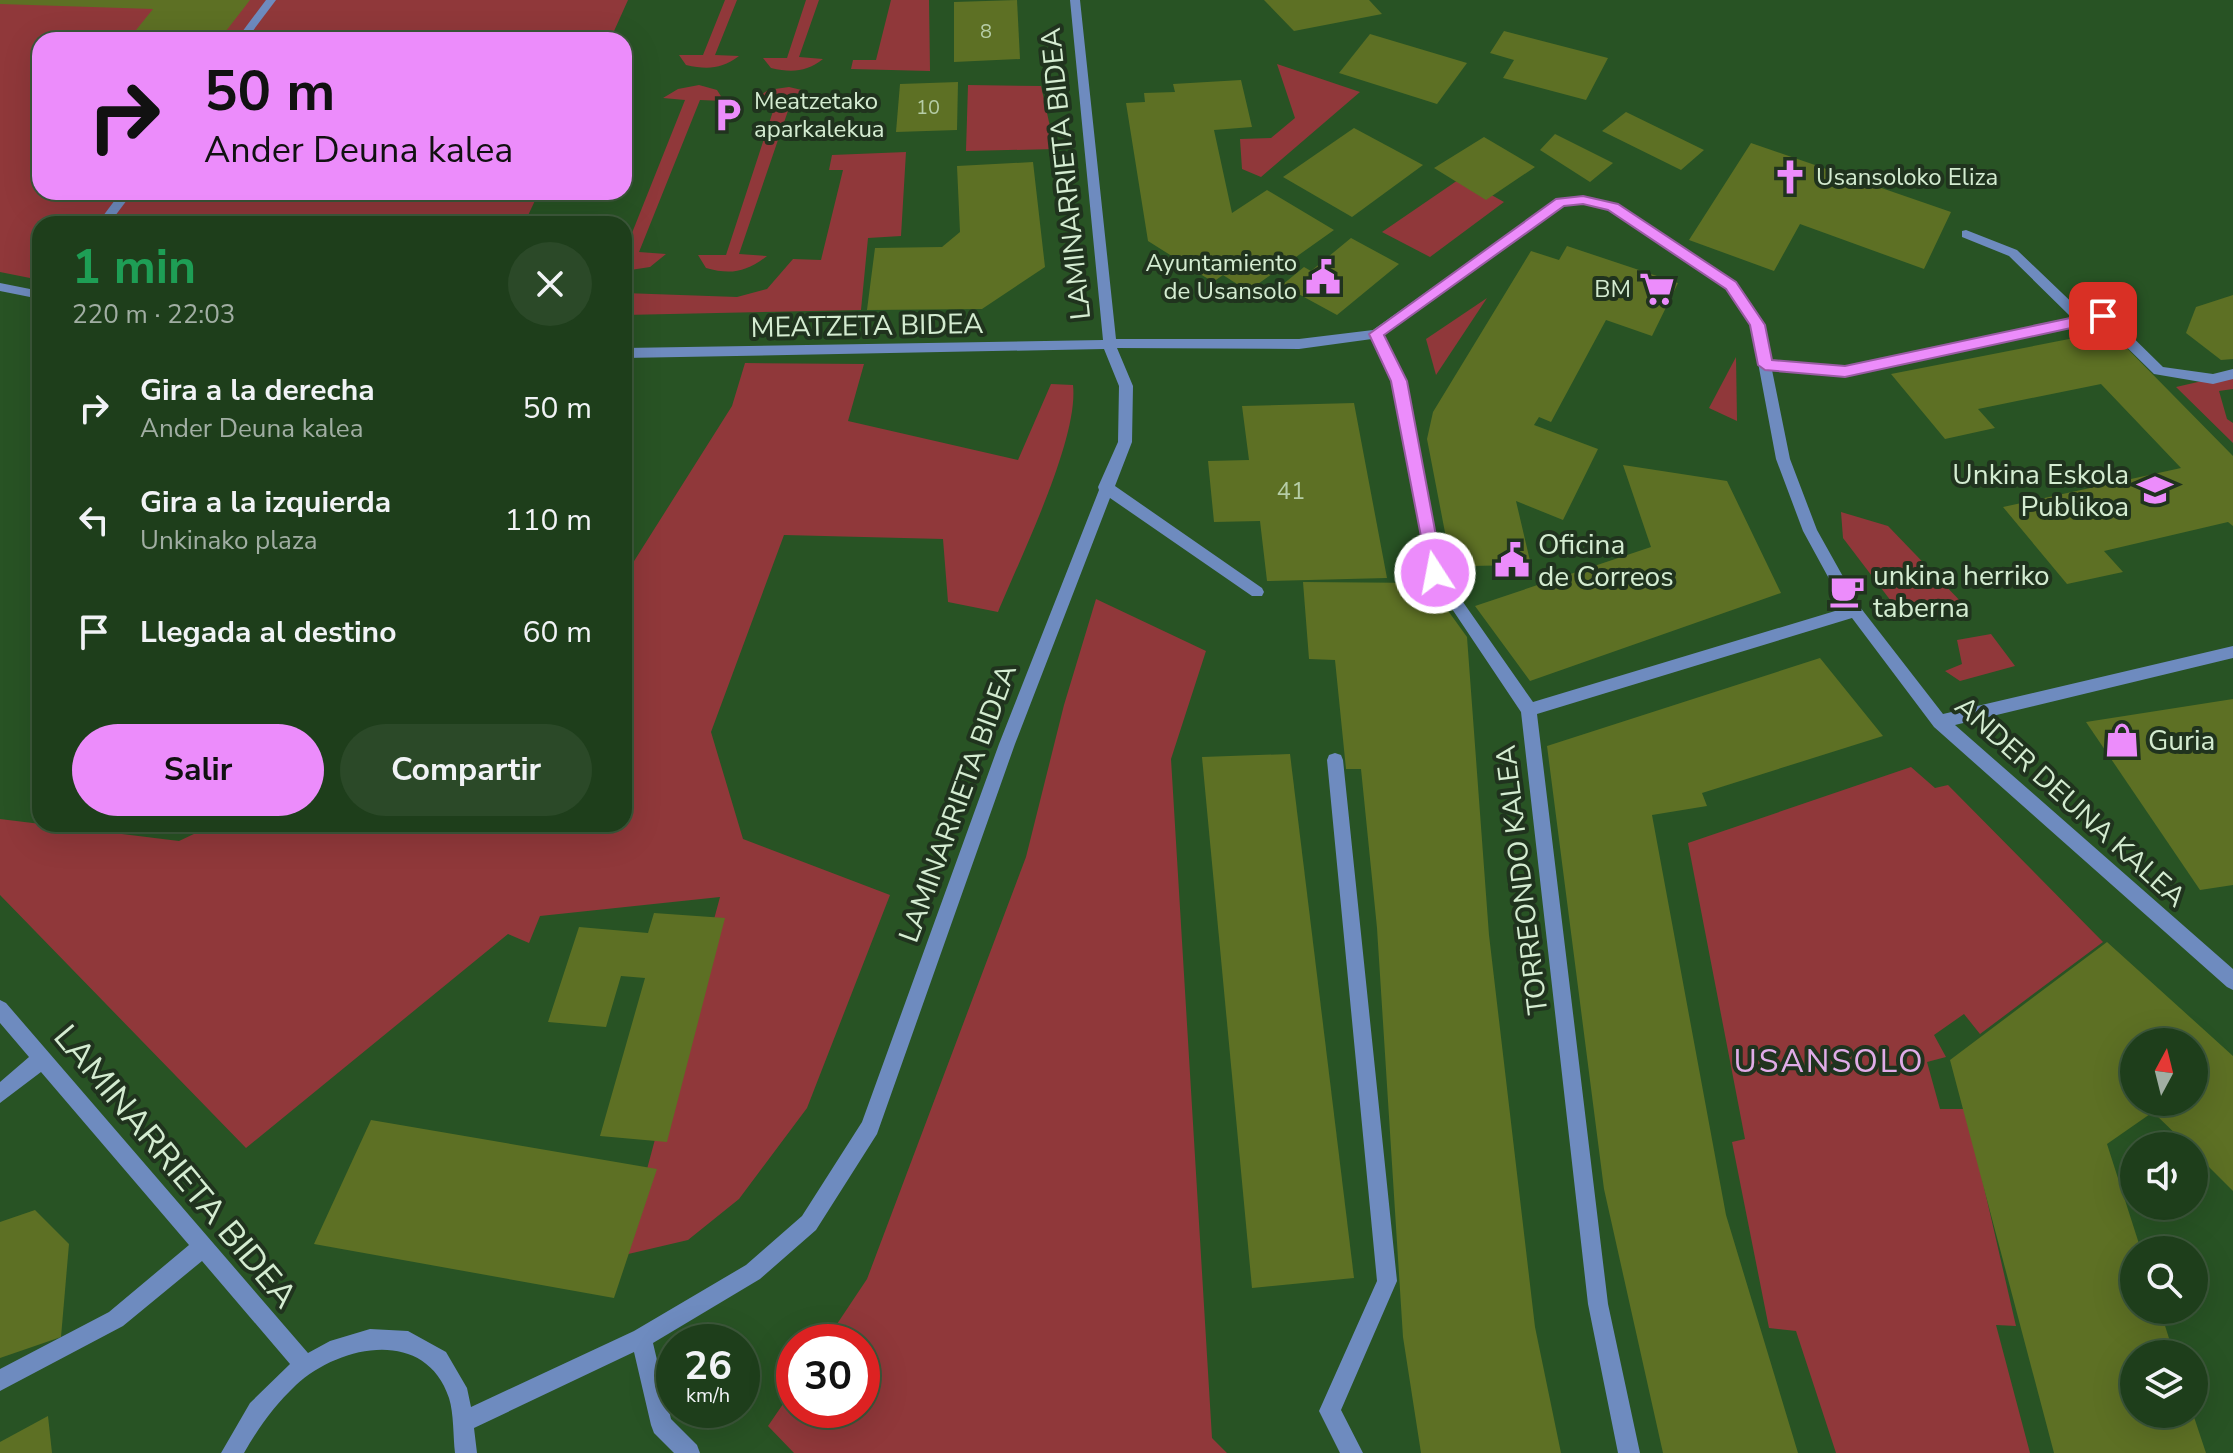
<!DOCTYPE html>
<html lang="es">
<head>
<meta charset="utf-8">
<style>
	body { margin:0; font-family:"Nunito Sans",sans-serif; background:#2b4928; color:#f1f3f6; height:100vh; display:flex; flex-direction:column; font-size:30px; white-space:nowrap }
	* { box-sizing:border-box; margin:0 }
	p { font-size:26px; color:#a1aea3 }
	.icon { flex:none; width:44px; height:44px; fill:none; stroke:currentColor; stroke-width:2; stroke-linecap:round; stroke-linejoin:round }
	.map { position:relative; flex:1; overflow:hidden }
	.drawer { position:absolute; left:32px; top:216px; width:600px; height:616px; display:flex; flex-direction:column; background:#1e3e1b; border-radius:24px; box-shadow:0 8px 32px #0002,0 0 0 2px #3c573a }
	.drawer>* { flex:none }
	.guide { position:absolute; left:32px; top:32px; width:600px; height:168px; border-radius:24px; box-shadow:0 8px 32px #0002,0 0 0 2px #3c573a; background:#ec8cfb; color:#111; overflow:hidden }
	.needle { width:52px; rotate:7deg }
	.fabs { position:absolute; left:2120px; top:1028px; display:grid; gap:16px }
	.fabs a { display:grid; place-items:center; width:88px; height:88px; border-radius:50%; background:#1e3e1b; box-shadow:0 8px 32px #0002,0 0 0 2px #3c573a; font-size:40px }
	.speed { position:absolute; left:656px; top:1324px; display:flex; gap:16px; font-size:40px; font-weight:700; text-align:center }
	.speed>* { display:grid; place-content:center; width:104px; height:104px; border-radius:50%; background:#1e3e1b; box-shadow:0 8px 32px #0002,0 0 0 2px #3c573a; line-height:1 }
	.speed small { font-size:20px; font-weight:400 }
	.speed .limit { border:12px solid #d22; background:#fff; color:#111 }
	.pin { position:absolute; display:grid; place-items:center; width:68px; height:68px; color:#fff; margin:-34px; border-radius:16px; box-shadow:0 4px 12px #0006 }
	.me { position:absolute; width:88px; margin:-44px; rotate:349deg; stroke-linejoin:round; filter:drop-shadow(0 0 6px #0008) }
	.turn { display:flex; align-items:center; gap:28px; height:168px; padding:0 40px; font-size:36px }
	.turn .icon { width:104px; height:104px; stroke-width:2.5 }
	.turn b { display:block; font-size:56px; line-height:68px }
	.round { display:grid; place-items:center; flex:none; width:84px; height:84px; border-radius:42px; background:#2b4928 }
	.headline { display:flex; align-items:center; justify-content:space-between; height:136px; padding:0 40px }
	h1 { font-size:48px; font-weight:700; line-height:60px; color:#1e9e55 }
	.button { display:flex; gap:16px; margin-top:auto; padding:16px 40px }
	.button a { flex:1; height:92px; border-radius:48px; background:#ec8cfb; color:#111; font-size:32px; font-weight:700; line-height:92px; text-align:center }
	.button a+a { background:#2b4928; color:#f1f3f6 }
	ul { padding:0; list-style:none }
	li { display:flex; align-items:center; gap:24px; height:112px; padding:0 40px }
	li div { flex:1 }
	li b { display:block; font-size:30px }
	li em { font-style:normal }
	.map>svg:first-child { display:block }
	.green { fill:#90383a }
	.building { fill:#5d7024; fill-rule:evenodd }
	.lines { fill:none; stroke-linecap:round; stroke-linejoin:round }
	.street { fill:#6e8bbf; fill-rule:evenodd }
	.route { fill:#ec8cfb; stroke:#995ba3; stroke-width:2 }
	.labels { text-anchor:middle; stroke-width:8; stroke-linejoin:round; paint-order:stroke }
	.far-number-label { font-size:20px; fill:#b6cda6 }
	.far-poi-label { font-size:24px; fill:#d4ecd1; stroke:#20331e; text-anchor:start }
	.number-label { font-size:24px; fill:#b6cda6 }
	.street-label { font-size:28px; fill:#d4ecd1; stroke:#20331e }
	.poi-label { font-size:28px; fill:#d4ecd1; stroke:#20331e; text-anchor:start }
	.quarter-label { font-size:32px; letter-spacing:2px; fill:#e0ace8; stroke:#20331e }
	.near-street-label { font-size:34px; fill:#d4ecd1; stroke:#20331e }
</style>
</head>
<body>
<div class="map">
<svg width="2233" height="1453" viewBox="0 0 2233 1453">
	<rect width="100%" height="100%" fill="#285324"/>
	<g class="green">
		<path d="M0,0H628L610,40H40V192H539L524,224H40V280L0,272Z"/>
		<path d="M725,0H737L715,55L739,56C721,69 708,70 686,65L679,55H703Z"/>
		<path d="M806,0H819L799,57L823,59C806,72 792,73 771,68L763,58H787Z"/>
		<path d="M891,0H929L930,71L851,69L853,60H876Z"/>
		<path d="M1277,64L1360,92L1261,177L1242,169L1240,139L1271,138L1295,118Z"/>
		<path d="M699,85L717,90L724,101L700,100L639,252L666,254L650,267L624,271V253L685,100L663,98L678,89Z"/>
		<path d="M968,85L1041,86L1055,149L966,151Z"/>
		<path d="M789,87L806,91L814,102H791L739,254L767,256C746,272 731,275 706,268L698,255H726L776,102L754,100L768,90Z"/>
		<path d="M906,152L901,236L868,238L861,310L624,315V293L737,297L767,289L793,259L821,260L843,170H829L832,155Z"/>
		<path d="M1461,178L1504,202L1430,257L1382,232Z"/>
		<path d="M1487,298L1436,375L1426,339Z"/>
		<path d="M1736,357L1737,421L1709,408Z"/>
		<path d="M745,363L864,364L848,421L1018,460L1051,384L1073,385C1079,439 1020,558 998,612L948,602L943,539L784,535L711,732L743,839L890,895L807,1108L739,1199L688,1240L624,1255L720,897L540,916L529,943L508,934L246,1148L0,895V819L179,841L215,824H624V577L732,406Z"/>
		<path d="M2233,374V389L2219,391L2227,419L2233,423V443L2176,387Z"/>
		<path d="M1841,512L1888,526L1966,607L1939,616L1894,605L1843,538Z"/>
		<path d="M1096,599L1206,651L1171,759L1212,1438L1227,1453H794L768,1426L794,1388V1410H862V1342H825L867,1279L1026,857L1064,705Z"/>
		<path d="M1991,634L2015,666L1960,681L1945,671L1962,664L1957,640Z"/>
		<path d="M1911,767L1935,788L1948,785L2103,942L1980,1034L1964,1014L1934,1035L1946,1057L1927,1062L1940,1109H1966L2016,1326L1996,1325L2030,1453H1836L1796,1331L1769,1328L1732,1142L1745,1139L1688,843Z"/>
	</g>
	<g class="building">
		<path d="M0,0H250L219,40H128L153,9L0,4Z"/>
		<path d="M1017,0L1020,59L954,62V2Z"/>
		<path d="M1264,0H1369L1382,14L1294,31Z"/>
		<path d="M1504,31L1608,58L1586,100L1503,78L1514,60L1490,53Z"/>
		<path d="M1370,34L1467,63L1437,104L1339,73Z"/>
		<path d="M1241,80L1252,127L1214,130L1232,213L1267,190L1334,230L1248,291L1223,275L1213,282L1148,241L1126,103L1145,102L1144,93L1175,92L1173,84Z"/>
		<path d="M958,82L957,130L896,132L900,84Z"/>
		<path d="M1626,112L1704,150L1681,170L1602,131Z"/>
		<path d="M1354,128L1423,165L1352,217L1283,177Z"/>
		<path d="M1555,134L1613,163L1590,182L1540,150Z"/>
		<path d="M1484,137L1535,167L1486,200L1434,168Z"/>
		<path d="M1751,143L1951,212L1924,269L1800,224L1774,271L1689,240Z"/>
		<path d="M1033,162L1045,267L982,309L867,310L875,248L942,247L960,232L957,166Z"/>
		<path d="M1351,238L1399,264L1337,315L1282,285L1304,267L1311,271Z"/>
		<path d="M1567,246L1678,283L1652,336L1606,320L1551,422L1539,417L1534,425L1598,449L1563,520L1516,501L1531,565L1469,566L1448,548L1427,439L1433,412L1531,251L1559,260Z"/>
		<path d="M2233,295V359L2221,360L2186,333L2196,307Z"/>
		<path d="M2110,331L2233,456V526L2228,522L2104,551L2123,572L2067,584L2003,507L2181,468L2101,384L1978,409L1995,428L1945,439L1891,374Z"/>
		<path d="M1354,403L1387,578L1267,581L1260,521L1214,522L1208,461L1249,460L1242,406Z"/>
		<path d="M1623,465L1727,481L1781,593L1530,681L1475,606L1651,547Z"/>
		<path d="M1303,582L1428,583L1467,637L1489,935L1535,1327L1561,1453H1421L1403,1337L1377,928L1361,769H1346L1335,660L1309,659Z"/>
		<path d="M1820,658L1883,736L1702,793L1707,806L1652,815L1726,1215L1798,1453H1663L1604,1189L1547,746Z"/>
		<path d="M2233,699V885L2200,890L2086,722Z"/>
		<path d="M1290,754L1354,1278L1252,1288L1202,757Z"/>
		<path d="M654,913L725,918L667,1142L600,1136L645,978L621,976L606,1027L548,1022L579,927L648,933Z"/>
		<path d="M2107,942L2233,1056V1191L2194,1152V1146H2188L2153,1112L2107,1144L2141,1250H2134V1310H2160L2174,1354H2134V1414H2193L2206,1453H2054L1950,1060ZM2134,1042H2194V1102H2134Z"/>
		<path d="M371,1120L657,1169L614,1298L314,1244Z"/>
		<path d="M35,1210L69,1244L61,1337L0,1358V1222Z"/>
		<path d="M48,1416L52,1453H0V1442Z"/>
	</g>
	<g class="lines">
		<g class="street">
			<path d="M266,0H276L246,40H236Z"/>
			<path d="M1070,0H1080L1116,339H1299L1373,330L1557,199L1583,196L1617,204L1735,283L1763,325L1771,361L1845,366L2072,318L2009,256L1962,237V231L1966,230L2017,250L2085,315L2108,313L2163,367L2213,374L2233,369V379L2213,384L2154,374L2100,321L1845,376L1772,370L1790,459L1817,530L1860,607L1943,714L2233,646V658L1955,725L2233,969V990L2227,987L1934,727L1852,618L1537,714L1608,1304L1640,1453H1618L1588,1304L1521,712L1428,573L1392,381L1372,339L1299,349L1117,348L1133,386L1132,442L1115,486L1262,588L1264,592L1262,596H1252L1110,498L1015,744L877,1134L816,1230L760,1279L653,1343L671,1419L697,1445L700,1453H674L654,1433L651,1425L634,1352L474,1428L477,1453H455C453,1436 454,1414 449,1398C425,1327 340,1345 296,1385C274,1406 259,1427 244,1453H221L250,1403L290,1364L202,1261L123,1326L0,1391V1369L109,1312L189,1245L41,1072L0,1103V1082L29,1057L0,1023V1000L6,1003L308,1353L330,1341L370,1329L408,1331L446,1352L467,1388L471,1407L634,1331L746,1265L802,1216L862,1122L999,744L1099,490L1098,487L1118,442L1119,386L1104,349L624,358V348L1103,340ZM1583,204L1609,210L1727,289L1751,325L1776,459L1803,531L1845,608L1533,702L1442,572L1406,381L1383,335L1564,205Z"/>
			<path d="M121,192H133L109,224H97Z"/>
			<path d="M0,283L40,291V299L0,291Z"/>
			<path d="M1335,753L1341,755L1343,760L1397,1281L1341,1410L1363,1453H1340L1319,1411L1377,1281L1327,760L1329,755Z"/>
		</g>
	</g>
	<path class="route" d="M1583,196L1618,204L1736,282L1765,325L1772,360L1845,366L2103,311L2110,316L2103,321L1845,377L1765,370L1758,365L1750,325L1726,289L1608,210L1583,204L1564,206L1384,335L1407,381L1443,573L1441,578H1429L1391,381L1369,334L1556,199Z"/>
	<defs>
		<g id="parking-bare" transform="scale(2.76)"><path d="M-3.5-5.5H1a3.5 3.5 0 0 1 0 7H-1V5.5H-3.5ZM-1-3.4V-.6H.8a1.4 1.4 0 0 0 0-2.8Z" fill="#ec8cfb" stroke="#20331e" stroke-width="2.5" paint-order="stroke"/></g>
		<g id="church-bare" transform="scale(2.76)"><path d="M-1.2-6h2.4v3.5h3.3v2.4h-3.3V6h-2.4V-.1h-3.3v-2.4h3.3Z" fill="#ec8cfb" stroke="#20331e" stroke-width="2.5" paint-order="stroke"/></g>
		<g id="civic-bare" transform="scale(2.76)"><path d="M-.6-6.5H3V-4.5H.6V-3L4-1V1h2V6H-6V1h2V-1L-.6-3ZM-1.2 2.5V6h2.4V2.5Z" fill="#ec8cfb" stroke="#20331e" stroke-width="2.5" paint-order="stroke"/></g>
		<g id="supermarket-bare" transform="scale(2.76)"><path d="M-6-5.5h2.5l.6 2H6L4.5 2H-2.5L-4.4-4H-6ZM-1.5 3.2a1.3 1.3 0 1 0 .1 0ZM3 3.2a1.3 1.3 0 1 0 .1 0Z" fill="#ec8cfb" stroke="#20331e" stroke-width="2.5" paint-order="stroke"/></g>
		<g id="school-bare" transform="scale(2.76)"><path d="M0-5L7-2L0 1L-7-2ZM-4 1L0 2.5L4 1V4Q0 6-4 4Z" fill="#ec8cfb" stroke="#20331e" stroke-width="2.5" paint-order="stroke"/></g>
		<g id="cafe-bare" transform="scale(2.76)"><path d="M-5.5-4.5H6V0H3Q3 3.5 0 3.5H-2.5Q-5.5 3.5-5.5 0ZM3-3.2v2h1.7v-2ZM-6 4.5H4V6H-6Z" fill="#ec8cfb" stroke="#20331e" stroke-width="2.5" paint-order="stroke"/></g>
		<g id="shop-bare" transform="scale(2.76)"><path d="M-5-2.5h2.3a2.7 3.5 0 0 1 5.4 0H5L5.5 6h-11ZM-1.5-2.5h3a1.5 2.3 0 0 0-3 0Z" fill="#ec8cfb" stroke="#20331e" stroke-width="2.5" paint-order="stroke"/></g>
	</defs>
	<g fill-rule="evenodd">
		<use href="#parking-bare" x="728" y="115"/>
		<use href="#church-bare" x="1790" y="177"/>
		<use href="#civic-bare" x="1323" y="277"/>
		<use href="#supermarket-bare" x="1657" y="289"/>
		<use href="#school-bare" x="2155" y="490"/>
		<use href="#civic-bare" x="1512" y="560"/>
		<use href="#cafe-bare" x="1847" y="591"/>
		<use href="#shop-bare" x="2122" y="740"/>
	</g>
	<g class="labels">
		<g class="far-number-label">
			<text x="986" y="38">8</text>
			<text x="928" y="114">10</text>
		</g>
		<g class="far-poi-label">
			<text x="754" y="109">Meatzetako<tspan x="754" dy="28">aparkalekua</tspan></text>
			<text x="1816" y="185">Usansoloko Eliza</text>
			<text x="1297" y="271" text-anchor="end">Ayuntamiento<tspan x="1297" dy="28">de Usansolo</tspan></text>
			<text x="1631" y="297" text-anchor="end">BM</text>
		</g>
		<g class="number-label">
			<text x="1291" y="499">41</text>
		</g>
		<g class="street-label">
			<text transform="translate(1065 174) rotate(-96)" y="10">LAMINARRIETA BIDEA</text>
			<text transform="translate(867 325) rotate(-1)" y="10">MEATZETA BIDEA</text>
			<text transform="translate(2071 801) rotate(42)" y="10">ANDER DEUNA KALEA</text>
			<text transform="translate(957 803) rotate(-70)" y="10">LAMINARRIETA BIDEA</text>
			<text transform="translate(1521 880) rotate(-97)" y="10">TORREONDO KALEA</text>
		</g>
		<g class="poi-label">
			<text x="2129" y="484" text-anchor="end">Unkina Eskola<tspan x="2129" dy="32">Publikoa</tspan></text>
			<text x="1538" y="554">Oficina<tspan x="1538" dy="32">de Correos</tspan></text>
			<text x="1873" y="585">unkina herriko<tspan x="1873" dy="32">taberna</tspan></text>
			<text x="2148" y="750">Guria</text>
		</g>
		<g class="quarter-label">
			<text x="1829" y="1072">USANSOLO</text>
		</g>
		<g class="near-street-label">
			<text transform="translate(176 1166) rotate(50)" y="12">LAMINARRIETA BIDEA</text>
		</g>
	</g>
</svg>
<div class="fabs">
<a><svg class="needle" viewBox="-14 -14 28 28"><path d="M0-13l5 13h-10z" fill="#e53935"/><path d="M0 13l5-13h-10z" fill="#a1aea3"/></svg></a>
<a><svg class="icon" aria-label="sound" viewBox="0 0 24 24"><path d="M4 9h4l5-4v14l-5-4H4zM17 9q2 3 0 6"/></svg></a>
<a><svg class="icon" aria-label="search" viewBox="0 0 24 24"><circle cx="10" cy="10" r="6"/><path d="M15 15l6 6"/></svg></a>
<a><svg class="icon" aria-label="layers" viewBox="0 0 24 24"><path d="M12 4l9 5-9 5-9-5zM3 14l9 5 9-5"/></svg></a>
</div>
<div class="speed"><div>26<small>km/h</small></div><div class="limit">30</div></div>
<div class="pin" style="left:2103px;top:316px;background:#d93025"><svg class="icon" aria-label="arrive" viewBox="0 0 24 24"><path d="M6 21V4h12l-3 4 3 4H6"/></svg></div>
<svg class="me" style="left:1435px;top:573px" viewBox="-20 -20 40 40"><circle r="17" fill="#ec8cfb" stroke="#fff" stroke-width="3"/><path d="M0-11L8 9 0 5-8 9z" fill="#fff"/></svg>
<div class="guide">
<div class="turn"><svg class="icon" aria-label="right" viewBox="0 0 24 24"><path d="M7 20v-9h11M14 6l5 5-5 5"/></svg><div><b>50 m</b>Ander Deuna kalea</div></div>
</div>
<section class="drawer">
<div class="headline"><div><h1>1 min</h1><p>220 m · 22:03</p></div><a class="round"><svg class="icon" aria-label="close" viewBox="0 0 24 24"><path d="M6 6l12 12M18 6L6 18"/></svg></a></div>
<ul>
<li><svg class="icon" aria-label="right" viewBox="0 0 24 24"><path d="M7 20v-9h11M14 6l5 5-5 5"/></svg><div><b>Gira a la derecha</b><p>Ander Deuna kalea</p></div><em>50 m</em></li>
<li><svg class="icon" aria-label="left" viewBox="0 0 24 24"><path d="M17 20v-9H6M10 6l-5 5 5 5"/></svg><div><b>Gira a la izquierda</b><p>Unkinako plaza</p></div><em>110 m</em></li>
<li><svg class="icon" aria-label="arrive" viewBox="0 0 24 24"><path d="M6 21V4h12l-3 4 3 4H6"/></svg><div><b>Llegada al destino</b></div><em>60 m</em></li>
</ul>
<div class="button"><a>Salir</a><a>Compartir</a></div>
</section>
</div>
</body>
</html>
